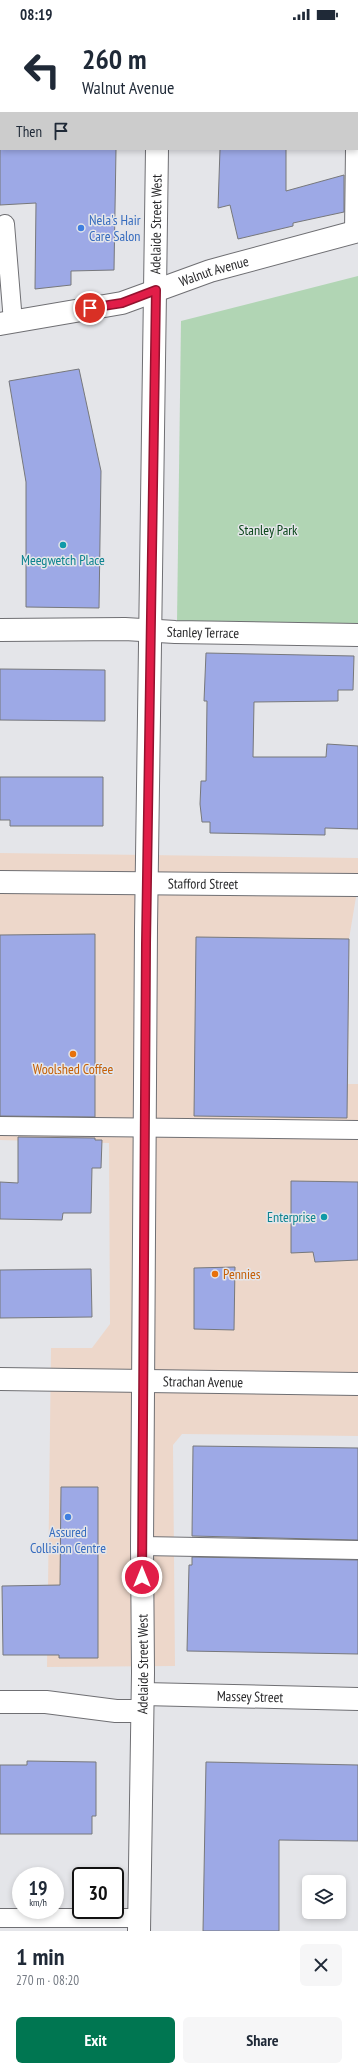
<!DOCTYPE html>
<html lang="en">
<head>
<meta charset="utf-8">
<style>
	body { margin:0; font-family:"PT Sans Narrow",sans-serif; background:#f6f6f7; color:#1f2937; height:100vh; display:flex; flex-direction:column; font-size:15px; white-space:nowrap }
	* { box-sizing:border-box; margin:0 }
	p { font-size:13px; color:#747a83 }
	.icon { flex:none; width:22px; height:22px; fill:none; stroke:currentColor; stroke-width:2; stroke-linecap:round; stroke-linejoin:round }
	.map { position:relative; height:1903px; overflow:hidden }
	.side { display:flex; flex-direction:column; background:#fff; flex:1 }
	.side>* { flex:none }
	.top-card { position:absolute; left:0px; top:0px; width:358px; height:122px; box-shadow:0 2px 6px #0003; background:#fff; color:#1f2937; overflow:hidden }
	.controls { position:absolute; left:302px; top:1847px; display:grid; gap:8px }
	.controls a { display:grid; place-items:center; width:44px; height:44px; border-radius:6px; background:#fff; box-shadow:0 2px 6px #0003; font-size:20px }
	.speed { position:absolute; left:12px; top:1839px; display:flex; gap:8px; font-size:20px; font-weight:700; text-align:center }
	.speed>* { display:grid; place-content:center; width:52px; height:52px; border-radius:50%; background:#fff; box-shadow:0 2px 6px #0003; line-height:1 }
	.speed small { font-size:10px; font-weight:400 }
	.speed .limit { border:2px solid #111; border-radius:6px; background:#fff; color:#111 }
	.pin { position:absolute; display:grid; place-items:center; width:34px; height:34px; color:#fff; margin:-17px; border:2px solid #fff; border-radius:50%; box-shadow:0 1px 4px #0007 }
	.me { position:absolute; width:44px; margin:-22px; rotate:0deg; stroke-linejoin:round; filter:drop-shadow(0 0 3px #0008) }
	.turn { display:flex; align-items:center; gap:14px; height:84px; padding:0 16px; font-size:18px }
	.turn .icon { width:52px; height:52px; stroke-width:2.5 }
	.turn b { display:block; font-size:28px; line-height:34px }
	.then { display:flex; align-items:center; height:38px; padding:0 16px; background:#0003; gap:8px; font-size:15px }
	.round { display:grid; place-items:center; flex:none; width:42px; height:42px; border-radius:6px; background:#f6f6f7 }
	.overview { display:flex; align-items:center; justify-content:space-between; height:68px; padding:0 16px }
	h1 { font-size:24px; font-weight:800; line-height:30px }
	.button { display:flex; gap:8px; margin-top:auto; padding:8px 16px }
	.button a { flex:1; height:46px; border-radius:6px; background:#007651; color:#fff; font-size:16px; font-weight:800; line-height:46px; text-align:center }
	.button a+a { background:#f6f6f7; color:#1f2937 }
	.status { display:flex; justify-content:space-between; align-items:center; height:28px; padding:0 20px; background:#fff; direction:ltr }
	.status svg { height:11px; fill:currentColor }
	.map>svg:first-child { display:block }
	.commercial { fill:#edd7ca }
	.green { fill:#b1d5b4 }
	.building { fill:#9da9e6; stroke:#77787b }
	.lines { fill:none; stroke-linecap:round; stroke-linejoin:round }
	.lane-casing { stroke:#6f6f73; stroke-width:20 }
	.street-casing { stroke:#6f6f73; stroke-width:24 }
	.secondary-casing { stroke:#6f6f73; stroke-width:24 }
	.lane { stroke:#fff; stroke-width:18 }
	.street { stroke:#fff; stroke-width:22 }
	.secondary { stroke:#fff; stroke-width:22 }
	.route-casing { stroke:#92132f; stroke-width:10 }
	.route { stroke:#e11d48; stroke-width:7 }
	.shop-dot { fill:#3f7fe0; stroke:#e4e5e9; stroke-width:1.5 }
	.culture-dot { fill:#0f9aa8; stroke:#e4e5e9; stroke-width:1.5 }
	.food-dot { fill:#e8710a; stroke:#e4e5e9; stroke-width:1.5 }
	.labels { text-anchor:middle; stroke-width:3; stroke-linejoin:round; paint-order:stroke }
	.shop-label { font-size:14px; fill:#366cbe; stroke:#e4e5e9; text-anchor:start }
	.street-label { font-size:14px; fill:#2a2a2c; stroke:#e4e5e9 }
	.park-label { font-size:14px; fill:#094619; stroke:#e4e5e9 }
	.culture-label { font-size:14px; fill:#0d838f; stroke:#e4e5e9 }
	.food-label { font-size:14px; fill:#c56008; stroke:#e4e5e9 }
</style>
</head>
<body>
<div class="status"><b>08:19</b><svg viewBox="0 0 49 12"><path d="M0 12V9h3v3zM5 12V6h3v6zM10 12V3h3v9zM15 12V0h3v12zM26 1h20v11H26zM47 4h2v5h-2z"/></svg></div>
<div class="map">
<svg width="358" height="1903" viewBox="0 0 358 1903">
	<rect width="100%" height="100%" fill="#e4e5e9"/>
	<path class="commercial" d="M0,825L358,830V857L349,911L348,1056H358V1408L182,1406L173,1417L175,1638L47,1639L51,1320H92L110,1296L109,1115L0,1112Z"/>
	<path class="green" d="M358,248V595H177L181,293Z"/>
	<g class="building">
		<path d="M0,121H116L114,242L71,243V257L35,261L36,175L0,177Z"/>
		<path d="M220,121H286V163L344,147V184L293,195V198L238,211L230,177L218,180Z"/>
		<path d="M79,341L101,443L99,580L26,579V454L9,353Z"/>
		<path d="M206,625L354,628L353,662H338V673L254,674L253,729H326L327,716L358,718V801L325,800V807L210,805V794H202L200,776L201,753H206L207,673H204Z"/>
		<path d="M0,641L105,642V693L0,692Z"/>
		<path d="M0,749H103V798H10V792H0Z"/>
		<path d="M95,906V1089L0,1088V907Z"/>
		<path d="M196,909L349,911L347,1090L194,1088Z"/>
		<path d="M18,1109L95,1110V1112H102L101,1140H92L91,1185H63L62,1192L0,1191V1154L18,1155Z"/>
		<path d="M291,1153L358,1154V1232L315,1234L313,1224L291,1225Z"/>
		<path d="M235,1239L234,1302L194,1301V1240Z"/>
		<path d="M91,1241L92,1289L0,1290V1242Z"/>
		<path d="M193,1418L358,1420V1512L192,1508Z"/>
		<path d="M61,1459H98V1630H59V1627H3L2,1558L60,1557Z"/>
		<path d="M192,1529L358,1532V1626L187,1623L189,1537H192Z"/>
		<path d="M27,1733L96,1734V1788H92V1806H0V1737H27Z"/>
		<path d="M206,1734L358,1737V1813L279,1812V1903H203Z"/>
	</g>
	<g class="lines">
		<g class="lane-casing">
			<g id="lane">
				<path d="M357,56L358,15"/>
				<path d="M5,196L13,294"/>
				<path d="M354,204L355,121"/>
				<path d="M0,1098L358,1102"/>
				<path d="M142,1518L358,1522"/>
				<path d="M0,1890H139"/>
			</g>
		</g>
		<g class="street-casing">
			<g id="street">
				<path d="M157,1V0"/>
				<path id="s1" d="M0,296L122,275L210,243L358,203"/>
				<path id="s2" d="M0,602L125,601L175,604L358,607"/>
				<path id="s3" d="M0,854L358,857"/>
				<path id="s4" d="M143,1666L358,1671"/>
				<path d="M0,1674H46L116,1683H142"/>
				<path id="s5" d="M139,1903L143,1645L142,1518L146,900L157,121"/>
			</g>
		</g>
		<g class="secondary-casing">
			<g id="secondary">
				<path id="s6" d="M0,1351L358,1356"/>
			</g>
		</g>
		<use href="#lane" class="lane"/>
		<use href="#street" class="street"/>
		<use href="#secondary" class="secondary"/>
	</g>
	<g class="lines">
		<g class="route-casing">
			<path id="route" d="M90,280L122,275L156,262L146,916L142,1549"/>
		</g>
		<use href="#route" class="route"/>
	</g>
	<g class="shop-dot">
		<circle cx="81" cy="200" r="4"/>
		<circle cx="68" cy="1489" r="4"/>
	</g>
	<g class="culture-dot">
		<circle cx="63" cy="517" r="4"/>
		<circle cx="324" cy="1189" r="4"/>
	</g>
	<g class="food-dot">
		<circle cx="73" cy="1026" r="4"/>
		<circle cx="215" cy="1246" r="4"/>
	</g>
	<g class="labels">
		<g class="shop-label">
			<text x="89" y="197">Nela's Hair<tspan x="89" dy="16">Care Salon</tspan></text>
			<text x="68" y="1509" text-anchor="middle">Assured<tspan x="68" dy="16">Collision Centre</tspan></text>
		</g>
		<g class="street-label">
			<text dy="5" stroke="none"><textPath href="#s5" startOffset="1707">Adelaide Street West</textPath></text>
			<text dy="5" stroke="none"><textPath href="#s1" startOffset="221">Walnut Avenue</textPath></text>
			<text dy="5" stroke="none"><textPath href="#s2" startOffset="203">Stanley Terrace</textPath></text>
			<text dy="5" stroke="none"><textPath href="#s3" startOffset="203">Stafford Street</textPath></text>
			<text dy="5" stroke="none"><textPath href="#s6" startOffset="203">Strachan Avenue</textPath></text>
			<text dy="5" stroke="none"><textPath href="#s5" startOffset="267">Adelaide Street West</textPath></text>
			<text dy="5" stroke="none"><textPath href="#s4" startOffset="107">Massey Street</textPath></text>
		</g>
		<g class="park-label">
			<text x="268" y="507">Stanley Park</text>
		</g>
		<g class="culture-label">
			<text x="63" y="537">Meegwetch Place</text>
			<text x="316" y="1194" text-anchor="end">Enterprise</text>
		</g>
		<g class="food-label">
			<text x="73" y="1046">Woolshed Coffee</text>
			<text x="223" y="1251" text-anchor="start">Pennies</text>
		</g>
	</g>
</svg>
<div class="controls">
<a><svg class="icon" aria-label="layers" viewBox="0 0 24 24"><path d="M12 4l9 5-9 5-9-5zM3 14l9 5 9-5"/></svg></a>
</div>
<div class="speed"><div>19<small>km/h</small></div><div class="limit">30</div></div>
<div class="pin" style="left:90px;top:280px;background:#d93025"><svg class="icon" aria-label="arrive" viewBox="0 0 24 24"><path d="M6 21V4h12l-3 4 3 4H6"/></svg></div>
<svg class="me" style="left:142px;top:1549px" viewBox="-20 -20 40 40"><circle r="17" fill="#e11d48" stroke="#fff" stroke-width="3"/><path d="M0-11L8 9 0 5-8 9z" fill="#fff"/></svg>
<div class="top-card">
<div class="turn"><svg class="icon" aria-label="left" viewBox="0 0 24 24"><path d="M17 20v-9H6M10 6l-5 5 5 5"/></svg><div><b>260 m</b>Walnut Avenue</div></div>
<div class="then">Then<svg class="icon" aria-label="arrive" viewBox="0 0 24 24"><path d="M6 21V4h12l-3 4 3 4H6"/></svg></div>
</div>
</div>
<section class="side">
<div class="overview"><div><h1>1 min</h1><p>270 m · 08:20</p></div><a class="round"><svg class="icon" aria-label="close" viewBox="0 0 24 24"><path d="M6 6l12 12M18 6L6 18"/></svg></a></div>
<div class="button"><a>Exit</a><a>Share</a></div>
</section>
</body>
</html>
